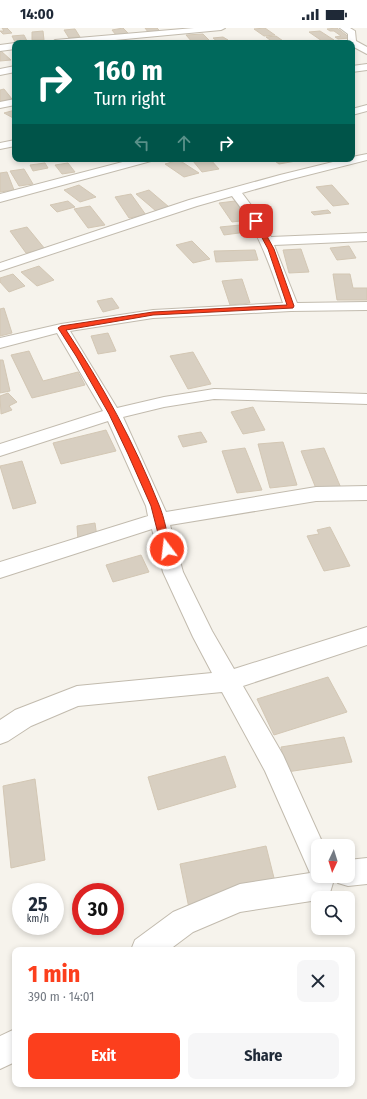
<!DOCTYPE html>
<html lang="en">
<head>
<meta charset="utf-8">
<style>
	body { margin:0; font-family:"Fira Sans Condensed",sans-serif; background:#f6f6f7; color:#1f2937; height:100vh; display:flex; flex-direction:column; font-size:15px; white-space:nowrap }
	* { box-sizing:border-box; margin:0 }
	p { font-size:13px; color:#747a83 }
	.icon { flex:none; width:22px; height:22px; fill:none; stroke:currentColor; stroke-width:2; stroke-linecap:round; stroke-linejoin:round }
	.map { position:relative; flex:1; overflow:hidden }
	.side { position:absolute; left:12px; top:919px; width:343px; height:140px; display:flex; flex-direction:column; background:#fff; border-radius:8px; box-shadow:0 2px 6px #0003 }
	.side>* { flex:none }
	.top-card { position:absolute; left:12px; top:12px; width:343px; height:122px; border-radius:8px; box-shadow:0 2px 6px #0003; background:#00695c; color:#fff; overflow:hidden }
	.needle { width:26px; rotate:184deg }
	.tools { position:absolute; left:311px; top:811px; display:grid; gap:8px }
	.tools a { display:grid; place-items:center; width:44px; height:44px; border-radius:8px; background:#fff; box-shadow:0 2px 6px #0003; font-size:20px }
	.speed { position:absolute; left:12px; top:855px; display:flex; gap:8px; font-size:20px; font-weight:700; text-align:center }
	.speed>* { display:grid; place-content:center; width:52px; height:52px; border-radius:50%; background:#fff; box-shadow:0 2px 6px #0003; line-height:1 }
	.speed small { font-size:10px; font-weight:400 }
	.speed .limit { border:6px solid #d22; background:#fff; color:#111 }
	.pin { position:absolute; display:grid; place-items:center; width:34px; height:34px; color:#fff; margin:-17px; border-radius:8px; box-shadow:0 2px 6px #0006 }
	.me { position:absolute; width:44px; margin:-22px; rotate:345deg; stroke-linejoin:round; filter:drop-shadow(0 0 3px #0008) }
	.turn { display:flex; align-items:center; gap:14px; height:84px; padding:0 16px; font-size:18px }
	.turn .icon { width:52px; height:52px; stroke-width:2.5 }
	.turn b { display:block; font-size:28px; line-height:34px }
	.lanes { display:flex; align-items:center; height:38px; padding:0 16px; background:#0003; justify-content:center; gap:20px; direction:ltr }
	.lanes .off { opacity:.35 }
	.round { display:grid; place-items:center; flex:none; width:42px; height:42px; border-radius:8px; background:#f6f6f7 }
	.summary { display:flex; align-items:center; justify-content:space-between; height:68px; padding:0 16px }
	h1 { font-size:24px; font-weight:700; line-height:30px; color:#fc3f1d }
	.primary-button { display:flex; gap:8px; margin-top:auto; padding:8px 16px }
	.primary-button a { flex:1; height:46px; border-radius:8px; background:#fc3f1d; color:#fff; font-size:16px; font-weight:700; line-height:46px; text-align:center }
	.primary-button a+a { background:#f6f6f7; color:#1f2937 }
	.status { display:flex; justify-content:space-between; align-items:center; height:28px; padding:0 20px; background:#fff; direction:ltr }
	.status svg { height:11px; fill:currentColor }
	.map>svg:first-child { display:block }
	.building { fill:#d8cfc1; stroke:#d3c7b4 }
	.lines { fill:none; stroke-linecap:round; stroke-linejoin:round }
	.minor-casing { stroke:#c2bbae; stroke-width:2 }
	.minor { fill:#fff; fill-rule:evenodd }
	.route { fill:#fc3f1d; stroke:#a42913 }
</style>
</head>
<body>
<div class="status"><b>14:00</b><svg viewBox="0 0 49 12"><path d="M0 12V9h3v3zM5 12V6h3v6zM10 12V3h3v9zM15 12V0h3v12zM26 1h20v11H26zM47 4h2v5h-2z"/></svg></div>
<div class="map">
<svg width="367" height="1071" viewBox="0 0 367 1071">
	<rect width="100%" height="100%" fill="#f6f3ec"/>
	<g class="building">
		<path d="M2,0H7L12,5L3,6L0,3H4Z"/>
		<path d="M123,0L128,5L116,7L112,2Z"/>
		<path d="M145,0H157L160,3L148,4Z"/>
		<path d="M265,0L275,7L264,8L254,1Z"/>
		<path d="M337,0L350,10L338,11L335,9L341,8L334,3H330L327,1Z"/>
		<path d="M75,1L80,9L69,10L64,2Z"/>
		<path d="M43,3L44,12H32V4Z"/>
		<path d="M320,3L334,12L322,13L309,4Z"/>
		<path d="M203,6L212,15H193L186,7Z"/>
		<path d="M24,7L27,13L15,14L12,8Z"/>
		<path d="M276,8L286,15H274L266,9Z"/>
		<path d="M223,9L228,12L218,14L213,10Z"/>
		<path d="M0,23H1L11,32L0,33Z"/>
		<path d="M4,61L12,71L0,73V62Z"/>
		<path d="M15,82V91L4,85Z"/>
		<path d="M203,131H210L219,141L202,144L193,133Z"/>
		<path d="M272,131H293L296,133L279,136Z"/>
		<path d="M179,132L199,145L184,149L165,136Z"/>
		<path d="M45,135L48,140L33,143L30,137Z"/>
		<path d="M68,135L75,144L62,146L55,137Z"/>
		<path d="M24,141L33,156L19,158L10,143Z"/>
		<path d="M7,144L14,162L0,164V145Z"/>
		<path d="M79,157L96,169L80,174L64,162Z"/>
		<path d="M332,157L349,176L333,178L316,159Z"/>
		<path d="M149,162L169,179L156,183L136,166Z"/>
		<path d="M131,166L146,187L129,190L115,169Z"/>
		<path d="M68,173L75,179L57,184L50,177Z"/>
		<path d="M235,173L249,192L232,194L219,175Z"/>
		<path d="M90,178L105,197L88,200L74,181Z"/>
		<path d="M328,182L331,185L314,187L311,184Z"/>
		<path d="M250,196L254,203L224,207L220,199Z"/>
		<path d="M27,199L45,221L26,225L10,203Z"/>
		<path d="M192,213L210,231L193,235L176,217Z"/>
		<path d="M349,218L356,230L337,232L330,220Z"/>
		<path d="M301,221L309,244L289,245L283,222Z"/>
		<path d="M255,222L258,232L216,234L214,223Z"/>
		<path d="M39,238L54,252L37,258L21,244Z"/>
		<path d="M13,246L25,258L9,264L0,254V250Z"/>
		<path d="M333,246H350L353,260H367V272H337Z"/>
		<path d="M242,251L250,275L230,277L222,253Z"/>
		<path d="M112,270L119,280L103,284L97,273Z"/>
		<path d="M4,280L12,305L0,308V281Z"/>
		<path d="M108,305L116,323L98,326L91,308Z"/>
		<path d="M29,323L43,353L78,344L85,357L32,370L11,327Z"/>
		<path d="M193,324L211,356L188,361L170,328Z"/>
		<path d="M0,332H3L10,363L0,365Z"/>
		<path d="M8,365L17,374L9,378L12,382L1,386L0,368Z"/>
		<path d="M253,379L265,402L243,406L231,384Z"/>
		<path d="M106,402L116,423L61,436L53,415Z"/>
		<path d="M201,404L207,414L183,419L178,408Z"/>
		<path d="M283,414L297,457L270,460L258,416Z"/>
		<path d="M245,420L262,462L237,465L222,423Z"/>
		<path d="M324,420L341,460L317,463L301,423Z"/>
		<path d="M22,433L36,475L13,481L0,438Z"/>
		<path d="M95,495L97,509L78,512L77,498Z"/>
		<path d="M330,499L350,538L324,543L307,508L319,506L317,502Z"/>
		<path d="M141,527L149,544L113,554L106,537Z"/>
		<path d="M328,649L347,684L274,707L257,671Z"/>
		<path d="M344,709L352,734L287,744L281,719Z"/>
		<path d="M225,728L236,759L158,782L148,749Z"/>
		<path d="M35,751L45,832L11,840L3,758Z"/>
		<path d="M266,818L278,866L190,885L180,836Z"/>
	</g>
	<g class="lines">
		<g class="minor-casing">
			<g id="minor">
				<path d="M194,0H225L221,2L83,15H51L55,12Z"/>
				<path d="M340,0H350L355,3L356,13L367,19V26L352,18V15H348V6Z"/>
				<path d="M15,15V21L0,23V17Z"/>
				<path d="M367,36V42L352,44V38Z"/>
				<path d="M15,38V44L0,47V41Z"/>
				<path d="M15,71V77L0,80V74Z"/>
				<path d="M367,77V83L352,87V81Z"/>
				<path d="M15,112V118L0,121V115Z"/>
				<path d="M367,126V132L288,152L242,165L260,189L271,209L367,205V213L274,217L297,275L367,274V282L291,283L153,290L70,303L117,380L164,369L214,361L367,366V376L214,371L164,379L123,389L166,484L316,459L367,458V472L316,473L170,497L183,544L212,603L234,641L367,599V617L243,658L283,727L324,818H318V848H335L329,868L318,870V872L240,884L193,904L169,922H131L135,912L173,884L240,856L310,845L265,743L222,664L78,678L31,698L8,713L0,716V692L15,682L77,658L212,645L193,609L163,544L152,501L0,550V534L148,488L146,478L108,393L0,428V416L103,383L57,305L0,320V310L61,296L153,282L283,275C270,237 257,199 232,168L197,178L0,243V235L189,172L280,147L345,131H352V129Z"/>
				<path d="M134,131H153L151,133L0,174V166Z"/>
				<path d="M367,830V856L348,858L338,855L336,848H348V832Z"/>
				<path d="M15,1001V1034L0,1041V1008Z"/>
			</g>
		</g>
		<use href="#minor" class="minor"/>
	</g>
	<path class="route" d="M254,192H258L274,221L294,278L293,280L153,287L66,302C102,356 135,416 159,477C165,491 167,507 171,521L167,525L162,521L151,478L128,426L109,386L76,328L58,300L61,298L153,284L287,277L268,221L253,193Z"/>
</svg>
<div class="tools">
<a><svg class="needle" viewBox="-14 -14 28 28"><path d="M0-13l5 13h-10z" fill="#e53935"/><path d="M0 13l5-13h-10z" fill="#747a83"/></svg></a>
<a><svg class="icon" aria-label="search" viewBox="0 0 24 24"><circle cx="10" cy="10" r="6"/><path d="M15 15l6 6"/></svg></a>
</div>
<div class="speed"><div>25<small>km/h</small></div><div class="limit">30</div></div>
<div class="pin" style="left:256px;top:193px;background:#d93025"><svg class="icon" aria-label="arrive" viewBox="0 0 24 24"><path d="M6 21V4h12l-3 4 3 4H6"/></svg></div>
<svg class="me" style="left:167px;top:521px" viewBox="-20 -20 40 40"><circle r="17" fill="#fc3f1d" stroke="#fff" stroke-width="3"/><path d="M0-11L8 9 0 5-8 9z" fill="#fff"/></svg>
<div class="top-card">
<div class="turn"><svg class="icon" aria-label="right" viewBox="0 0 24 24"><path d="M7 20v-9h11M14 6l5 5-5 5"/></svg><div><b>160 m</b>Turn right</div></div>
<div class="lanes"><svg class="icon off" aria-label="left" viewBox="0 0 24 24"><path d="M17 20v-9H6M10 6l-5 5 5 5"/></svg><svg class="icon off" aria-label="ahead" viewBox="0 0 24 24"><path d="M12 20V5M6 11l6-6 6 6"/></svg><svg class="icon" aria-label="right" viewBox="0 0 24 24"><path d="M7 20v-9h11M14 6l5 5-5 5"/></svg></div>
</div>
<section class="side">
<div class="summary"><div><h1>1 min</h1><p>390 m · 14:01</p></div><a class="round"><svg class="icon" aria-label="close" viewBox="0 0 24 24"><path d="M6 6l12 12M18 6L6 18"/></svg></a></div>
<div class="primary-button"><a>Exit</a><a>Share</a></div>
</section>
</div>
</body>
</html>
